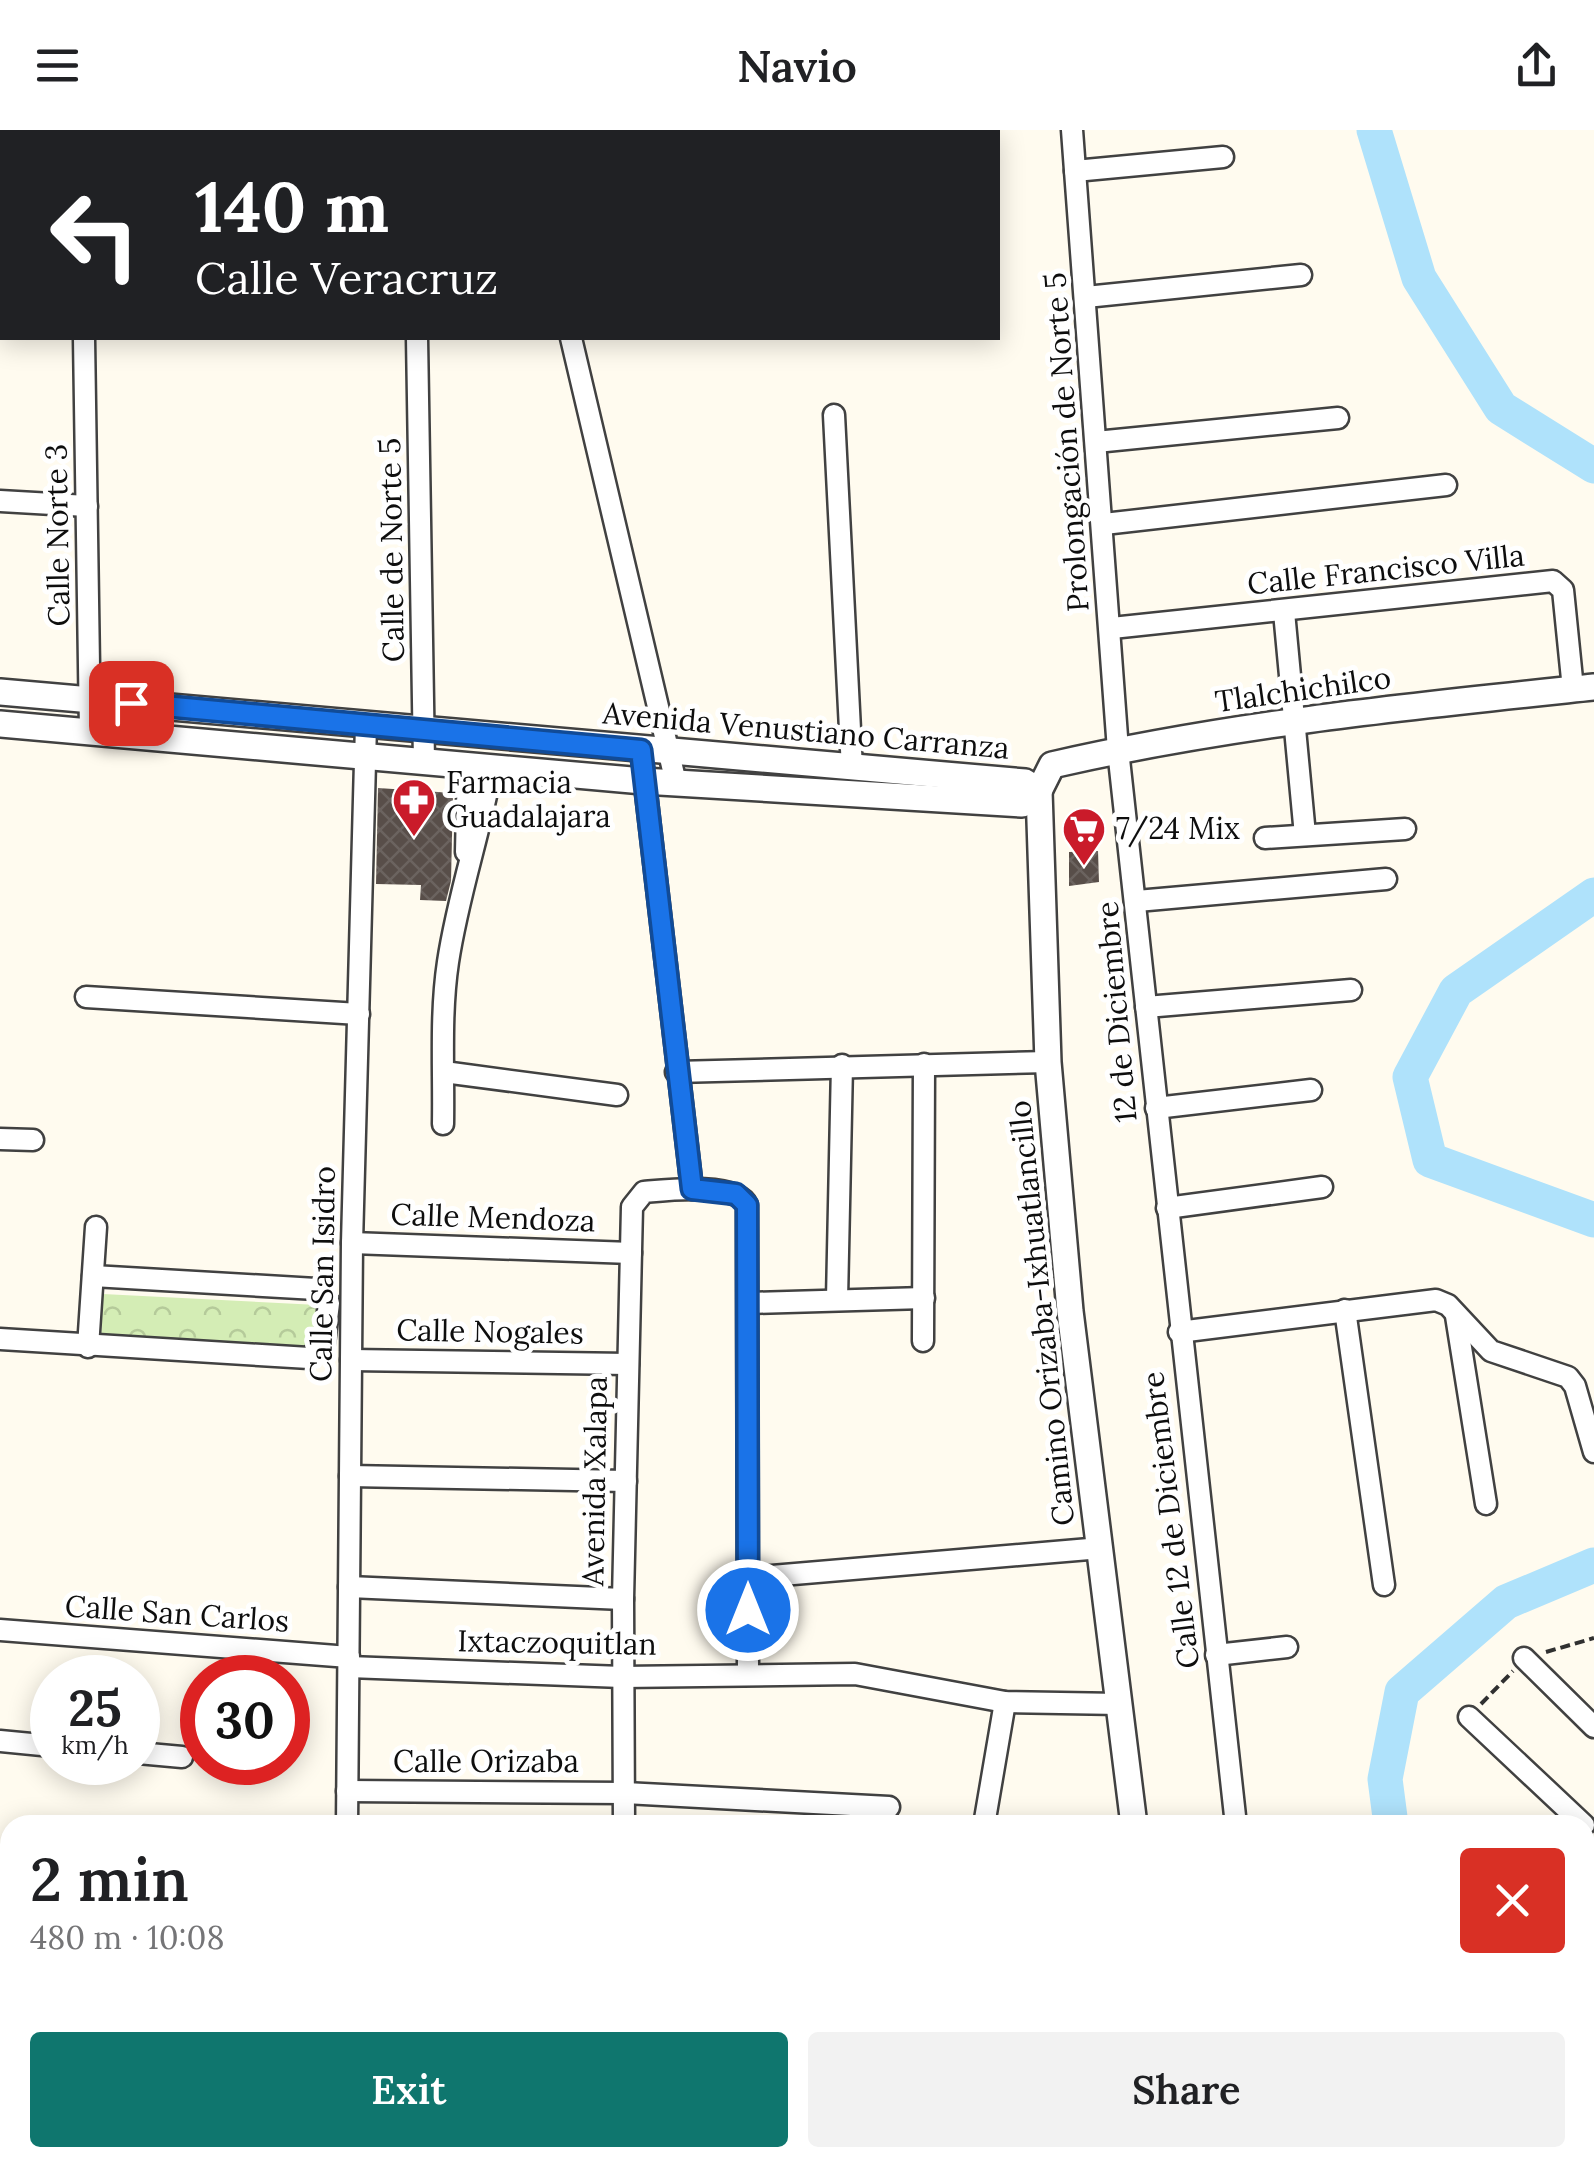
<!DOCTYPE html>
<html lang="en">
<head>
<meta charset="utf-8">
<style>
	body { margin:0; font-family:Lora,serif; background:#f2f2f2; color:#202124; height:100vh; display:flex; flex-direction:column; font-size:38px; white-space:nowrap }
	* { box-sizing:border-box; margin:0 }
	p { font-size:32px; color:#757577 }
	.icon { flex:none; width:55px; height:55px; fill:none; stroke:currentColor; stroke-width:2; stroke-linecap:round; stroke-linejoin:round }
	.map { position:relative; flex:1; overflow:hidden }
	.details { position:absolute; left:0px; top:1685px; width:1595px; height:352px; display:flex; flex-direction:column; background:#fff; border-radius:30px 30px 0 0; box-shadow:0 5px 25px #0003 }
	.details>* { flex:none }
	.top-card { position:absolute; left:0px; top:0px; width:1000px; height:210px; box-shadow:0 5px 25px #0003; background:#202124; color:#fff; overflow:hidden }
	.speed { position:absolute; left:30px; top:1525px; display:flex; gap:20px; font-size:50px; font-weight:700; text-align:center }
	.speed>* { display:grid; place-content:center; width:130px; height:130px; border-radius:50%; background:#fff; box-shadow:0 5px 25px #0003; line-height:1 }
	.speed small { font-size:25px; font-weight:400 }
	.speed .limit { border:15px solid #d22; background:#fff; color:#111 }
	.pin { position:absolute; display:grid; place-items:center; width:85px; height:85px; color:#fff; margin:-42px; border-radius:20px; box-shadow:0 5px 15px #0006 }
	.me { position:absolute; width:110px; margin:-55px; rotate:0deg; stroke-linejoin:round; filter:drop-shadow(0 0 8px #0008) }
	.turn { display:flex; align-items:center; gap:35px; height:210px; padding:0 30px; font-size:45px }
	.turn .icon { width:130px; height:130px; stroke-width:2.5 }
	.turn b { display:block; font-size:70px; line-height:85px }
	.round { display:grid; place-items:center; flex:none; width:105px; height:105px; border-radius:10px; background:#f2f2f2 }
	.head { display:flex; align-items:center; justify-content:space-between; height:170px; padding:0 30px }
	h1 { font-size:60px; font-weight:600; line-height:75px }
	.action { display:flex; gap:20px; margin-top:auto; padding:20px 30px }
	.action a { flex:1; height:115px; border-radius:10px; background:#0f766e; color:#fff; font-size:40px; font-weight:600; line-height:115px; text-align:center }
	.action a+a { background:#f2f2f2; color:#202124 }
	header { display:flex; justify-content:space-between; align-items:center; height:130px; padding:0 30px; background:#fff; font-size:45px; font-weight:600 }
	.map>svg:first-child { display:block }
	.park { fill:url(#park-crowns) }
	.lines { fill:none; stroke-linecap:round; stroke-linejoin:round }
	.river { stroke:#afe2fb; stroke-width:35 }
	.building { fill:url(#building-cross-hatch) }
	.minor-casing { stroke:#414141; stroke-width:25 }
	.tertiary-casing { stroke:#414141; stroke-width:30 }
	.path { stroke:#303030; stroke-width:4; stroke-dasharray:10 5; stroke-linecap:butt }
	.minor { stroke:#fff; stroke-width:20 }
	.tertiary { stroke:#fff; stroke-width:25 }
	.route-casing { stroke:#114b97; stroke-width:25 }
	.route { stroke:#1a73e8; stroke-width:18 }
	.labels { text-anchor:middle; stroke-width:10; stroke-linejoin:round; paint-order:stroke }
	.street-label { font-size:30px; fill:#0e0e0e; stroke:#fff }
	.poi-label { font-size:30px; fill:#0e0e0e; stroke:#fff; text-anchor:start }
</style>
</head>
<body>
<header><svg class="icon" aria-label="menu" viewBox="0 0 24 24"><path d="M4 6h16M4 12h16M4 18h16"/></svg>Navio<svg class="icon" aria-label="share" viewBox="0 0 24 24"><path d="M12 15V3M7 8l5-5 5 5M5 13v7h14v-7"/></svg></header>
<div class="map">
<svg width="1594" height="2037" viewBox="0 0 1594 2037">
	<defs>
		<pattern id="park-crowns" width="20" height="18" patternUnits="userSpaceOnUse" patternTransform="scale(2.5)"><rect width="20" height="18" fill="#d4edb5"/><path d="M2 6a3 3 0 1 1 6 0M12 15a3 3 0 1 1 6 0" fill="none" stroke="#b5ca9a"/></pattern>
		<pattern id="building-cross-hatch" width="8" height="8" patternUnits="userSpaceOnUse" patternTransform="scale(2.5)"><rect width="8" height="8" fill="#584e49"/><path d="M0 0l8 8M0 8l8-8" fill="none" stroke="#6b635f"/></pattern>
	</defs>
	<rect width="100%" height="100%" fill="#fffbef"/>
	<path class="park" d="M103,1164L318,1175L316,1219L101,1207Z"/>
	<g class="lines">
		<g class="river">
			<path d="M1374,0L1419,148L1501,278L1594,336"/>
			<path d="M1594,765L1456,861L1410,947L1430,1030L1594,1090"/>
			<path d="M1391,1695L1385,1649L1402,1562L1506,1472L1594,1435"/>
			<path d="M1538,2028L1544,2037"/>
		</g>
	</g>
	<g class="building">
		<path d="M378,658L453,663L451,751L446,771L420,770L421,755L376,754Z"/>
		<path d="M1098,721L1099,752L1069,756V722Z"/>
	</g>
	<g class="lines">
		<g class="minor-casing">
			<g id="minor">
				<path d="M80,0V2"/>
				<path d="M416,0V2"/>
				<path d="M524,0V2"/>
				<path d="M1072,0L1118,620L1236,1695"/>
				<path d="M1075,41L1223,27"/>
				<path d="M1086,167L1301,145"/>
				<path d="M0,186H2"/>
				<path d="M84,208L90,601"/>
				<path d="M417,208L424,631"/>
				<path d="M571,208L676,653"/>
				<path d="M834,285L852,639"/>
				<path d="M1096,312L1338,288"/>
				<path d="M0,371L87,376"/>
				<path d="M1104,394L1446,355"/>
				<path d="M1284,482L1305,705"/>
				<path d="M1112,498L1553,451L1563,460L1573,559"/>
				<path d="M641,620L692,1059"/>
				<path d="M1265,708L1405,699"/>
				<path d="M466,722L468,634"/>
				<path d="M1137,771L1386,749"/>
				<path d="M86,867L359,884"/>
				<path d="M1146,877L1351,860"/>
				<path d="M444,942L617,965"/>
				<path d="M676,942L1048,932"/>
				<path d="M1156,978L1311,960"/>
				<path d="M443,994C444,940 440,885 448,832C458,765 480,703 492,637"/>
				<path d="M0,1009L33,1010"/>
				<path d="M1167,1078L1322,1057"/>
				<path d="M352,1113L631,1123"/>
				<path d="M837,1169L842,935"/>
				<path d="M750,1173L924,1168"/>
				<path d="M1345,1180L1384,1455"/>
				<path d="M1456,1186L1486,1374"/>
				<path d="M1179,1202L1436,1170L1448,1175L1491,1221L1568,1247L1575,1256L1594,1322"/>
				<path d="M0,1209L309,1228L324,1214L329,1173L316,1159L93,1146"/>
				<path d="M923,1211L924,934"/>
				<path d="M88,1217L96,1097"/>
				<path d="M351,1230L628,1234"/>
				<path d="M350,1346L626,1351"/>
				<path d="M747,1448L1101,1418"/>
				<path d="M349,1457L623,1469"/>
				<path d="M0,1500L349,1527"/>
				<path d="M1216,1525L1287,1517"/>
				<path d="M1524,1528L1594,1597"/>
				<path d="M349,1537L622,1547L855,1544L1005,1572L1120,1574"/>
				<path d="M1469,1587L1584,1695"/>
				<path d="M0,1611L52,1616"/>
				<path d="M138,1623L182,1627"/>
				<path d="M347,1661L625,1663L889,1677"/>
				<path d="M347,1695L352,1113L366,595"/>
				<path d="M624,1695L623,1469L632,1077L644,1062C667,1060 737,1052 747,1075L748,1543"/>
				<path d="M984,1695L1005,1572"/>
				<path d="M1585,1737L1594,1727"/>
				<path d="M1585,1893L1594,1884"/>
				<path d="M0,1969H10"/>
				<path d="M534,2028L577,2037"/>
				<path d="M1272,2028L1273,2037"/>
				<path d="M341,2037V2028"/>
				<path d="M707,2037L708,2028"/>
				<path d="M941,2037L943,2028"/>
			</g>
		</g>
		<g class="tertiary-casing">
			<g id="tertiary">
				<path d="M0,562L1025,652L1039,661"/>
				<path d="M0,594L643,651L1022,674L1039,661L1052,635C1230,594 1413,576 1594,557"/>
				<path d="M1039,661L1048,932L1070,1181L1134,1695"/>
				<path d="M1180,2028L1181,2037"/>
			</g>
		</g>
		<g class="path">
			<path d="M26,0V2"/>
			<path d="M0,142H2"/>
			<path d="M1546,1522L1594,1508"/>
			<path d="M1481,1574L1513,1541"/>
			<path d="M1081,2028L1127,2037"/>
		</g>
		<use href="#minor" class="minor"/>
		<use href="#tertiary" class="tertiary"/>
	</g>
	<g class="lines">
		<g class="route-casing">
			<path id="route" d="M131,573L641,620L692,1059L736,1064L747,1075L748,1480"/>
		</g>
		<use href="#route" class="route"/>
	</g>
	<defs>
		<g id="pharmacy-pin" transform="scale(2.25)"><path d="M0 17L-7.5 6A9.5 9.5 0 1 1 7.5 6Z" fill="#ca1b2a" stroke="#fff"/><path d="M-2-6h4v4h4v4h-4v4h-4v-4h-4v-4h4Z" fill="#fff"/></g>
		<g id="supermarket-pin" transform="scale(2.25)"><path d="M0 17L-7.5 6A9.5 9.5 0 1 1 7.5 6Z" fill="#ca1b2a" stroke="#fff"/><path d="M-6-5.5h2.5l.6 2H6L4.5 2H-2.5L-4.4-4H-6ZM-1.5 3.2a1.3 1.3 0 1 0 .1 0ZM3 3.2a1.3 1.3 0 1 0 .1 0Z" fill="#fff"/></g>
	</defs>
	<g fill-rule="evenodd">
		<use href="#pharmacy-pin" x="414" y="670"/>
		<use href="#supermarket-pin" x="1084" y="699"/>
	</g>
	<g class="labels">
		<g class="street-label">
			<text transform="translate(1067 312) rotate(-94)" y="10">Prolongación de Norte 5</text>
			<text transform="translate(58 405) rotate(-91)" y="10">Calle Norte 3</text>
			<text transform="translate(392 420) rotate(-91)" y="10">Calle de Norte 5</text>
			<text transform="translate(1386 440) rotate(-6)" y="10">Calle Francisco Villa</text>
			<text transform="translate(1303 560) rotate(-8)" y="10">Tlalchichilco</text>
			<text transform="translate(806 601) rotate(5)" y="10">Avenida Venustiano Carranza</text>
			<text transform="translate(1117 882) rotate(-95)" y="10">12 de Diciembre</text>
			<text transform="translate(493 1088) rotate(2)" y="10">Calle Mendoza</text>
			<text transform="translate(323 1144) rotate(-89)" y="10">Calle San Isidro</text>
			<text transform="translate(1042 1183) rotate(-96)" y="10">Camino Orizaba-Ixhuatlancillo</text>
			<text transform="translate(490 1202) rotate(1)" y="10">Calle Nogales</text>
			<text transform="translate(595 1351) rotate(-89)" y="10">Avenida Xalapa</text>
			<text transform="translate(1171 1390) rotate(-97)" y="10">Calle 12 de Diciembre</text>
			<text transform="translate(177 1484) rotate(4)" y="10">Calle San Carlos</text>
			<text transform="translate(557 1513) rotate(1)" y="10">Ixtaczoquitlan</text>
			<text x="486" y="1642">Calle Orizaba</text>
		</g>
		<g class="poi-label">
			<text x="446" y="663">Farmacia<tspan x="446" dy="34">Guadalajara</tspan></text>
			<text x="1116" y="709">7/24 Mix</text>
		</g>
	</g>
</svg>
<div class="speed"><div>25<small>km/h</small></div><div class="limit">30</div></div>
<div class="pin" style="left:131px;top:573px;background:#d93025"><svg class="icon" aria-label="arrive" viewBox="0 0 24 24"><path d="M6 21V4h12l-3 4 3 4H6"/></svg></div>
<svg class="me" style="left:748px;top:1480px" viewBox="-20 -20 40 40"><circle r="17" fill="#1a73e8" stroke="#fff" stroke-width="3"/><path d="M0-11L8 9 0 5-8 9z" fill="#fff"/></svg>
<div class="top-card">
<div class="turn"><svg class="icon" aria-label="left" viewBox="0 0 24 24"><path d="M17 20v-9H6M10 6l-5 5 5 5"/></svg><div><b>140 m</b>Calle Veracruz</div></div>
</div>
<section class="details">
<div class="head"><div><h1>2 min</h1><p>480 m · 10:08</p></div><a class="round" style="background:#d93025;color:#fff"><svg class="icon" aria-label="close" viewBox="0 0 24 24"><path d="M6 6l12 12M18 6L6 18"/></svg></a></div>
<div class="action"><a>Exit</a><a>Share</a></div>
</section>
</div>
</body>
</html>
